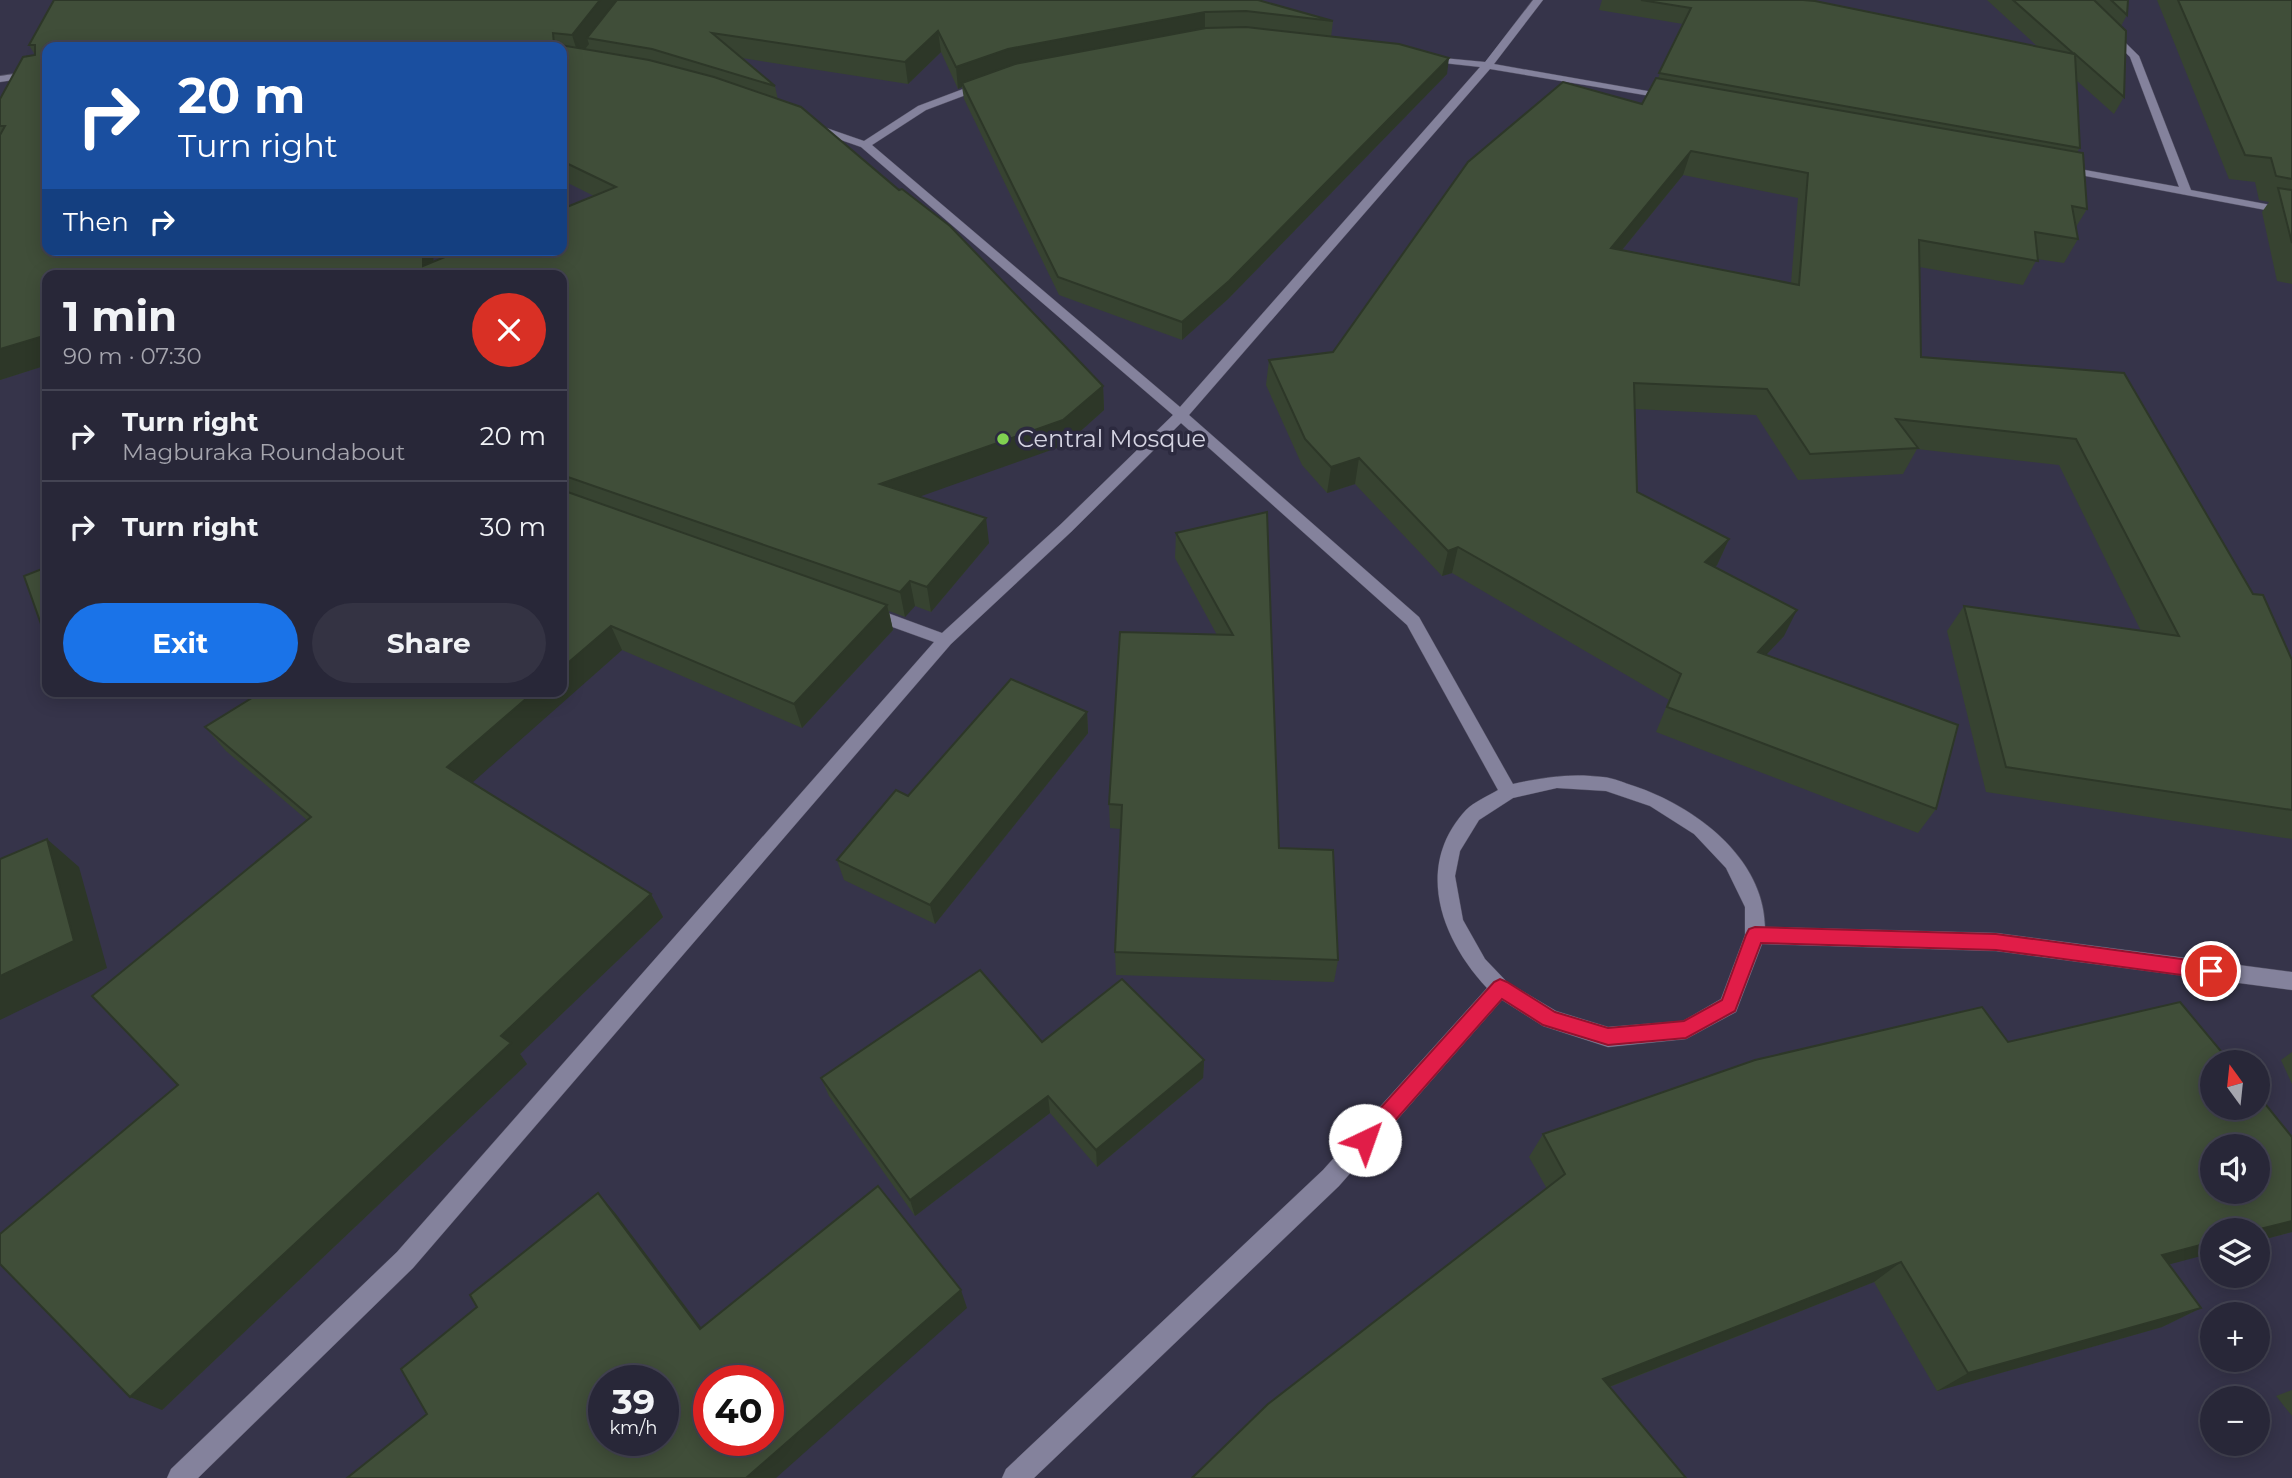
<!DOCTYPE html>
<html lang="en">
<head>
<meta charset="utf-8">
<style>
	body { margin:0; font-family:Montserrat,sans-serif; background:#343343; color:#f1f3f6; height:100vh; display:flex; flex-direction:column; font-size:26px; white-space:nowrap }
	* { box-sizing:border-box; margin:0 }
	p { font-size:23px; color:#a5a5ae }
	.icon { flex:none; width:38px; height:38px; fill:none; stroke:currentColor; stroke-width:2; stroke-linecap:round; stroke-linejoin:round }
	.map { position:relative; flex:1; overflow:hidden }
	.panel { position:absolute; left:42px; top:270px; width:525px; height:427px; display:flex; flex-direction:column; background:#282738; border-radius:14px; box-shadow:0 4px 18px #0003,0 0 0 2px #444453 }
	.panel>* { flex:none }
	.hud { position:absolute; left:42px; top:42px; width:525px; height:214px; border-radius:14px; box-shadow:0 4px 18px #0003,0 0 0 2px #444453; background:#1a4fa0; color:#fff; overflow:hidden }
	.needle { width:46px; rotate:345deg }
	.controls { position:absolute; left:2200px; top:1050px; display:grid; gap:14px }
	.controls a { display:grid; place-items:center; width:70px; height:70px; border-radius:50%; background:#282738; box-shadow:0 4px 18px #0003,0 0 0 2px #444453; font-size:35px }
	.speed { position:absolute; left:588px; top:1365px; display:flex; gap:14px; font-size:35px; font-weight:700; text-align:center }
	.speed>* { display:grid; place-content:center; width:91px; height:91px; border-radius:50%; background:#282738; box-shadow:0 4px 18px #0003,0 0 0 2px #444453; line-height:1 }
	.speed small { font-size:18px; font-weight:400 }
	.speed .limit { border:10px solid #d22; background:#fff; color:#111 }
	.pin { position:absolute; display:grid; place-items:center; width:60px; height:60px; color:#fff; margin:-30px; border:4px solid #fff; border-radius:50%; box-shadow:0 2px 7px #0007 }
	.me { position:absolute; width:77px; margin:-38px; rotate:42deg; stroke-linejoin:round; filter:drop-shadow(0 0 5px #0008) }
	.turn { display:flex; align-items:center; gap:24px; height:147px; padding:0 21px; font-size:32px }
	.turn .icon { width:91px; height:91px; stroke-width:2.5 }
	.turn b { display:block; font-size:49px; line-height:60px }
	.then { display:flex; align-items:center; height:66px; padding:0 21px; background:#0003; gap:14px; font-size:26px }
	.round { display:grid; place-items:center; flex:none; width:74px; height:74px; border-radius:37px; background:#343343 }
	.headline { display:flex; align-items:center; justify-content:space-between; height:119px; padding:0 21px }
	h1 { font-size:42px; font-weight:700; line-height:52px }
	.primary-button { display:flex; gap:14px; margin-top:auto; padding:14px 21px }
	.primary-button a { flex:1; height:80px; border-radius:42px; background:#1a73e8; color:#fff; font-size:28px; font-weight:700; line-height:80px; text-align:center }
	.primary-button a+a { background:#343343; color:#f1f3f6 }
	ul { padding:0; list-style:none }
	li { display:flex; align-items:center; gap:21px; height:91px; padding:0 21px; border-top:2px solid #444453 }
	li div { flex:1 }
	li b { display:block; font-size:26px }
	li em { font-style:normal }
	.map>svg:first-child { display:block }
	.lines { fill:none; stroke-linecap:round; stroke-linejoin:round }
	.minor-casing { stroke:#514f62; stroke-width:1 }
	.minor { fill:#84829c; fill-rule:evenodd }
	.wall { fill:#374331; fill-rule:evenodd }
	.shaded-wall { fill:#2d3728 }
	.building { fill:#404e39; stroke:#2d3728; stroke-width:2; fill-rule:evenodd }
	.route { fill:#e11d48; stroke:#92132f; stroke-width:2 }
	.poi-dot { fill:#80d051; stroke:#2c2a3f; stroke-width:2.5 }
	.labels { text-anchor:middle; stroke-width:7; stroke-linejoin:round; paint-order:stroke }
	.poi-label { font-size:24px; fill:#d5d4e2; stroke:#2c2a3f; text-anchor:start }
</style>
</head>
<body>
<div class="map">
<svg width="2292" height="1478" viewBox="0 0 2292 1478">
	<rect width="100%" height="100%" fill="#36344a"/>
	<g class="lines">
		<g class="minor-casing">
			<g id="minor">
				<path d="M1533,0H1543L1494,64L1670,95L1674,96V100L1490,69L1189,415L1419,617L1513,784C1544,777 1571,773 1603,777C1614,778 1624,783 1634,786C1694,806 1764,857 1765,927L1996,933L2292,972V990L1996,951L1762,944L1736,1012L1686,1039L1608,1047L1543,1026L1502,1000L1339,1186L1034,1478H1002L1006,1469L1323,1170L1487,988C1441,939 1414,866 1466,810C1474,802 1488,796 1498,790L1407,625L1181,423L1071,532L951,644L413,1268L198,1478H167L171,1469L397,1252L934,642L862,616L860,612L862,608H874L942,633L1061,524L1173,415L861,147L804,127V123H812L864,141L918,106L979,83H987V87L926,110L872,145L1180,407L1480,67L1425,61L1422,60V56L1485,62ZM1557,788L1606,791L1650,806L1694,834L1726,868L1745,907V935L1721,999L1683,1021L1608,1027L1556,1011L1507,982L1485,959L1463,920L1455,876L1460,851L1479,820L1513,798Z"/>
				<path d="M2072,0H2082L2139,56L2191,190L2292,209V215L2059,171V167L2063,166L2179,187L2130,57Z"/>
				<path d="M47,69V75L0,82V76Z"/>
			</g>
		</g>
		<use href="#minor" class="minor"/>
	</g>
	<g class="wall">
		<path d="M1258,0L1333,21L1331,37L1447,74L1228,299L1182,340L1059,295L964,99L962,87L958,89L941,52L908,84L742,58L775,86L778,100L1103,386L1104,410L1065,445L919,496L989,543L931,612L915,606L905,617L889,611L893,630L802,728L622,650L472,782L651,894L663,917L520,1054L527,1064L162,1410L178,1085L307,820L226,751L205,727L562,691V275H47V365L0,380V99L35,55L29,45ZM47,47H562V180L594,196L433,262Z"/>
		<path d="M1602,0H1803L2038,47L1987,0H2128L2127,15L2121,26L2124,97L2114,114L2076,80L2080,148L2077,152L2087,209L2076,227L2078,239L2064,263L2037,259L2023,285L1919,267L1921,357L2124,373L2292,660V839L1986,792L1947,631L1964,606L2141,631L2059,465L1917,449L1903,474L1798,480L1756,415L1635,409L1637,492L1729,539L1717,565L1715,567L1784,636L1766,655L1936,809L1918,833L1656,732L1669,700L1452,573L1442,576L1355,484L1327,493L1302,465L1266,385L1269,360L1333,352L1642,104L1658,78L1683,24L1599,10ZM1683,175L1798,198L1791,283L1622,250Z"/>
		<path d="M2157,0H2292V284L2277,281L2262,212L2269,202L2259,200L2255,182L2229,179Z"/>
		<path d="M1267,512L1279,848L1338,960L1334,982L1116,975L1115,952L1120,829L1110,828L1109,804L1217,635L1175,558L1176,533Z"/>
		<path d="M1087,712L1088,733L935,924L844,880L837,860L908,796Z"/>
		<path d="M1042,1042L1204,1060L1203,1078L1097,1167L1050,1113L915,1216L829,1096L821,1078Z"/>
		<path d="M2008,1042L2292,1232L2258,1241V1230H2212V1253L2169,1264L2201,1308L2162,1327L1937,1391L1874,1282L1610,1387L1192,1478L1547,1189L1529,1157L1543,1134Z"/>
		<path d="M2292,1052V1084L2281,1060Z"/>
		<path d="M2292,1390V1416L2276,1396Z"/>
	</g>
	<g class="shaded-wall">
		<path d="M600,0H623L587,38L589,44L579,57L572,35Z"/>
		<path d="M1205,12V33L962,83V87L958,89L956,67L1008,49Z"/>
		<path d="M938,31L941,52L908,84L905,62Z"/>
		<path d="M1449,58L1447,74L1228,299L1182,340V322Z"/>
		<path d="M1691,151L1683,175L1604,272L1611,248Z"/>
		<path d="M423,250H433L434,275L423,266Z"/>
		<path d="M47,335V365L0,380V349Z"/>
		<path d="M1103,386L1104,410L1065,445L885,509L880,484Z"/>
		<path d="M1359,458L1355,484L1327,493L1331,467Z"/>
		<path d="M986,518L989,543L931,612L927,587Z"/>
		<path d="M1729,539L1717,565L1694,588L1705,562Z"/>
		<path d="M1458,547L1452,573L1442,576L1448,551Z"/>
		<path d="M910,581L915,606L905,617L900,592Z"/>
		<path d="M887,605L893,630L802,728L794,704Z"/>
		<path d="M1797,610L1784,636L1745,677L1758,652Z"/>
		<path d="M611,626L622,650L463,791L447,767L535,691H562V668Z"/>
		<path d="M1087,712L1088,733L935,924L930,905Z"/>
		<path d="M47,839L79,867L107,968L0,1020V976Z"/>
		<path d="M651,894L663,917L520,1054L527,1064L162,1410L130,1397L501,1036Z"/>
		<path d="M1204,1060L1203,1078L1097,1167L1096,1150Z"/>
		<path d="M1048,1096L1050,1113L915,1216L910,1200Z"/>
		<path d="M598,1193L616,1214L716,1347L700,1329Z"/>
		<path d="M2292,1221V1232L2258,1241V1230Z"/>
		<path d="M2212,1242V1253L2126,1276L2162,1255Z"/>
		<path d="M1901,1262L1874,1282L1586,1396L1603,1379Z"/>
		<path d="M961,1290L967,1308L776,1478H746Z"/>
		<path d="M2201,1308L2162,1327L1937,1391L1968,1373Z"/>
	</g>
	<g class="building">
		<path d="M54,0H600L572,35L553,33L554,44L649,60L714,77L801,107L899,190L902,189L950,226L1103,386L1063,420L880,484L986,518L927,587L910,581L900,592L562,475V275H47V335L0,349V135L5,126H0V99L23,57L35,55V45H29ZM47,47H562V161L616,187L562,209V250H462L423,266V250H47Z"/>
		<path d="M617,0H1258L1333,21L1246,11L1205,12L1008,49L956,67L938,31L905,62L712,33L775,86L652,49L587,38Z"/>
		<path d="M1641,0H1803L1815,1L2074,54L2013,0H2094L2126,31L2124,97L2075,54L2080,148L1659,73L1691,8Z"/>
		<path d="M2111,0H2128L2127,15Z"/>
		<path d="M2178,0H2292V179L2276,176L2271,158L2245,155Z"/>
		<path d="M1246,27L1399,44L1449,58L1229,281L1182,322L1058,277L962,83L1015,64L1206,28Z"/>
		<path d="M1656,78L2083,153L2087,209L2072,206L2078,239L2035,232L2038,261L1919,240L1921,357L2124,373L2253,594L2263,595L2292,660V810L2006,767L1964,606L2179,636L2076,439L1896,419L1918,448L1810,454L1767,389L1634,383L1637,492L1729,539L1705,562L1797,610L1758,652L1958,725L1936,809L1667,707L1681,674L1458,547L1448,551L1359,458L1331,467L1305,439L1269,360L1333,352L1468,162L1563,82L1642,104ZM1691,151L1808,173L1799,285L1611,248Z"/>
		<path d="M2278,188L2292,190V243Z"/>
		<path d="M562,490L887,605L794,704L611,626L562,668Z"/>
		<path d="M1267,512L1279,848L1333,850L1338,960L1115,952L1122,805L1109,804L1120,632L1233,635L1176,533Z"/>
		<path d="M47,567V641L24,576Z"/>
		<path d="M1011,679L1087,712L930,905L837,860L896,790L908,796Z"/>
		<path d="M263,691H535L447,767L651,894L501,1036L511,1043L130,1397L0,1264V1234L178,1085L92,996L311,817L205,727Z"/>
		<path d="M47,839L74,941L0,976V859Z"/>
		<path d="M980,970L1042,1042L1122,979L1204,1060L1096,1150L1048,1096L910,1200L821,1078Z"/>
		<path d="M2180,1002L2230,1062H2212V1108H2258V1095L2292,1137V1221L2256,1230H2212V1242L2162,1255L2201,1308L1968,1373L1901,1262L1603,1379L1686,1478H1192L1268,1404L1565,1174L1543,1134L1755,1060L1982,1007L2008,1042ZM2212,1146H2258V1192H2212Z"/>
		<path d="M878,1186L961,1290L746,1478H347L427,1414L401,1369L477,1307L470,1295L598,1193L700,1329ZM604,1381H663V1440H604ZM709,1381H768V1440H709Z"/>
	</g>
	<path class="route" d="M1755,927L1996,934L2211,963L2218,965L2220,971L2218,976L2211,979L1996,950L1761,943L1735,1011L1686,1038L1608,1045L1543,1025L1502,999L1372,1147L1365,1150L1358,1147L1355,1140L1358,1133L1494,982L1500,979L1507,982L1555,1012L1608,1028L1684,1021L1722,1000L1746,935L1749,929Z"/>
	<circle class="poi-dot" cx="1003" cy="439" r="7"/>
	<g class="labels">
		<g class="poi-label">
			<text x="1017" y="447">Central Mosque</text>
		</g>
	</g>
</svg>
<div class="controls">
<a><svg class="needle" viewBox="-14 -14 28 28"><path d="M0-13l5 13h-10z" fill="#e53935"/><path d="M0 13l5-13h-10z" fill="#a5a5ae"/></svg></a>
<a><svg class="icon" aria-label="sound" viewBox="0 0 24 24"><path d="M4 9h4l5-4v14l-5-4H4zM17 9q2 3 0 6"/></svg></a>
<a><svg class="icon" aria-label="layers" viewBox="0 0 24 24"><path d="M12 4l9 5-9 5-9-5zM3 14l9 5 9-5"/></svg></a>
<a>+</a>
<a>−</a>
</div>
<div class="speed"><div>39<small>km/h</small></div><div class="limit">40</div></div>
<div class="pin" style="left:2211px;top:971px;background:#d93025"><svg class="icon" aria-label="arrive" viewBox="0 0 24 24"><path d="M6 21V4h12l-3 4 3 4H6"/></svg></div>
<svg class="me" style="left:1365px;top:1140px" viewBox="-20 -20 40 40"><circle r="19" fill="#fff"/><path d="M0-13L10 11 0 6-10 11z" fill="#e11d48"/></svg>
<div class="hud">
<div class="turn"><svg class="icon" aria-label="right" viewBox="0 0 24 24"><path d="M7 20v-9h11M14 6l5 5-5 5"/></svg><div><b>20 m</b>Turn right</div></div>
<div class="then">Then<svg class="icon" aria-label="right" viewBox="0 0 24 24"><path d="M7 20v-9h11M14 6l5 5-5 5"/></svg></div>
</div>
<section class="panel">
<div class="headline"><div><h1>1 min</h1><p>90 m · 07:30</p></div><a class="round" style="background:#d93025;color:#fff"><svg class="icon" aria-label="close" viewBox="0 0 24 24"><path d="M6 6l12 12M18 6L6 18"/></svg></a></div>
<ul>
<li><svg class="icon" aria-label="right" viewBox="0 0 24 24"><path d="M7 20v-9h11M14 6l5 5-5 5"/></svg><div><b>Turn right</b><p>Magburaka Roundabout</p></div><em>20 m</em></li>
<li><svg class="icon" aria-label="right" viewBox="0 0 24 24"><path d="M7 20v-9h11M14 6l5 5-5 5"/></svg><div><b>Turn right</b></div><em>30 m</em></li>
</ul>
<div class="primary-button"><a>Exit</a><a>Share</a></div>
</section>
</div>
</body>
</html>
